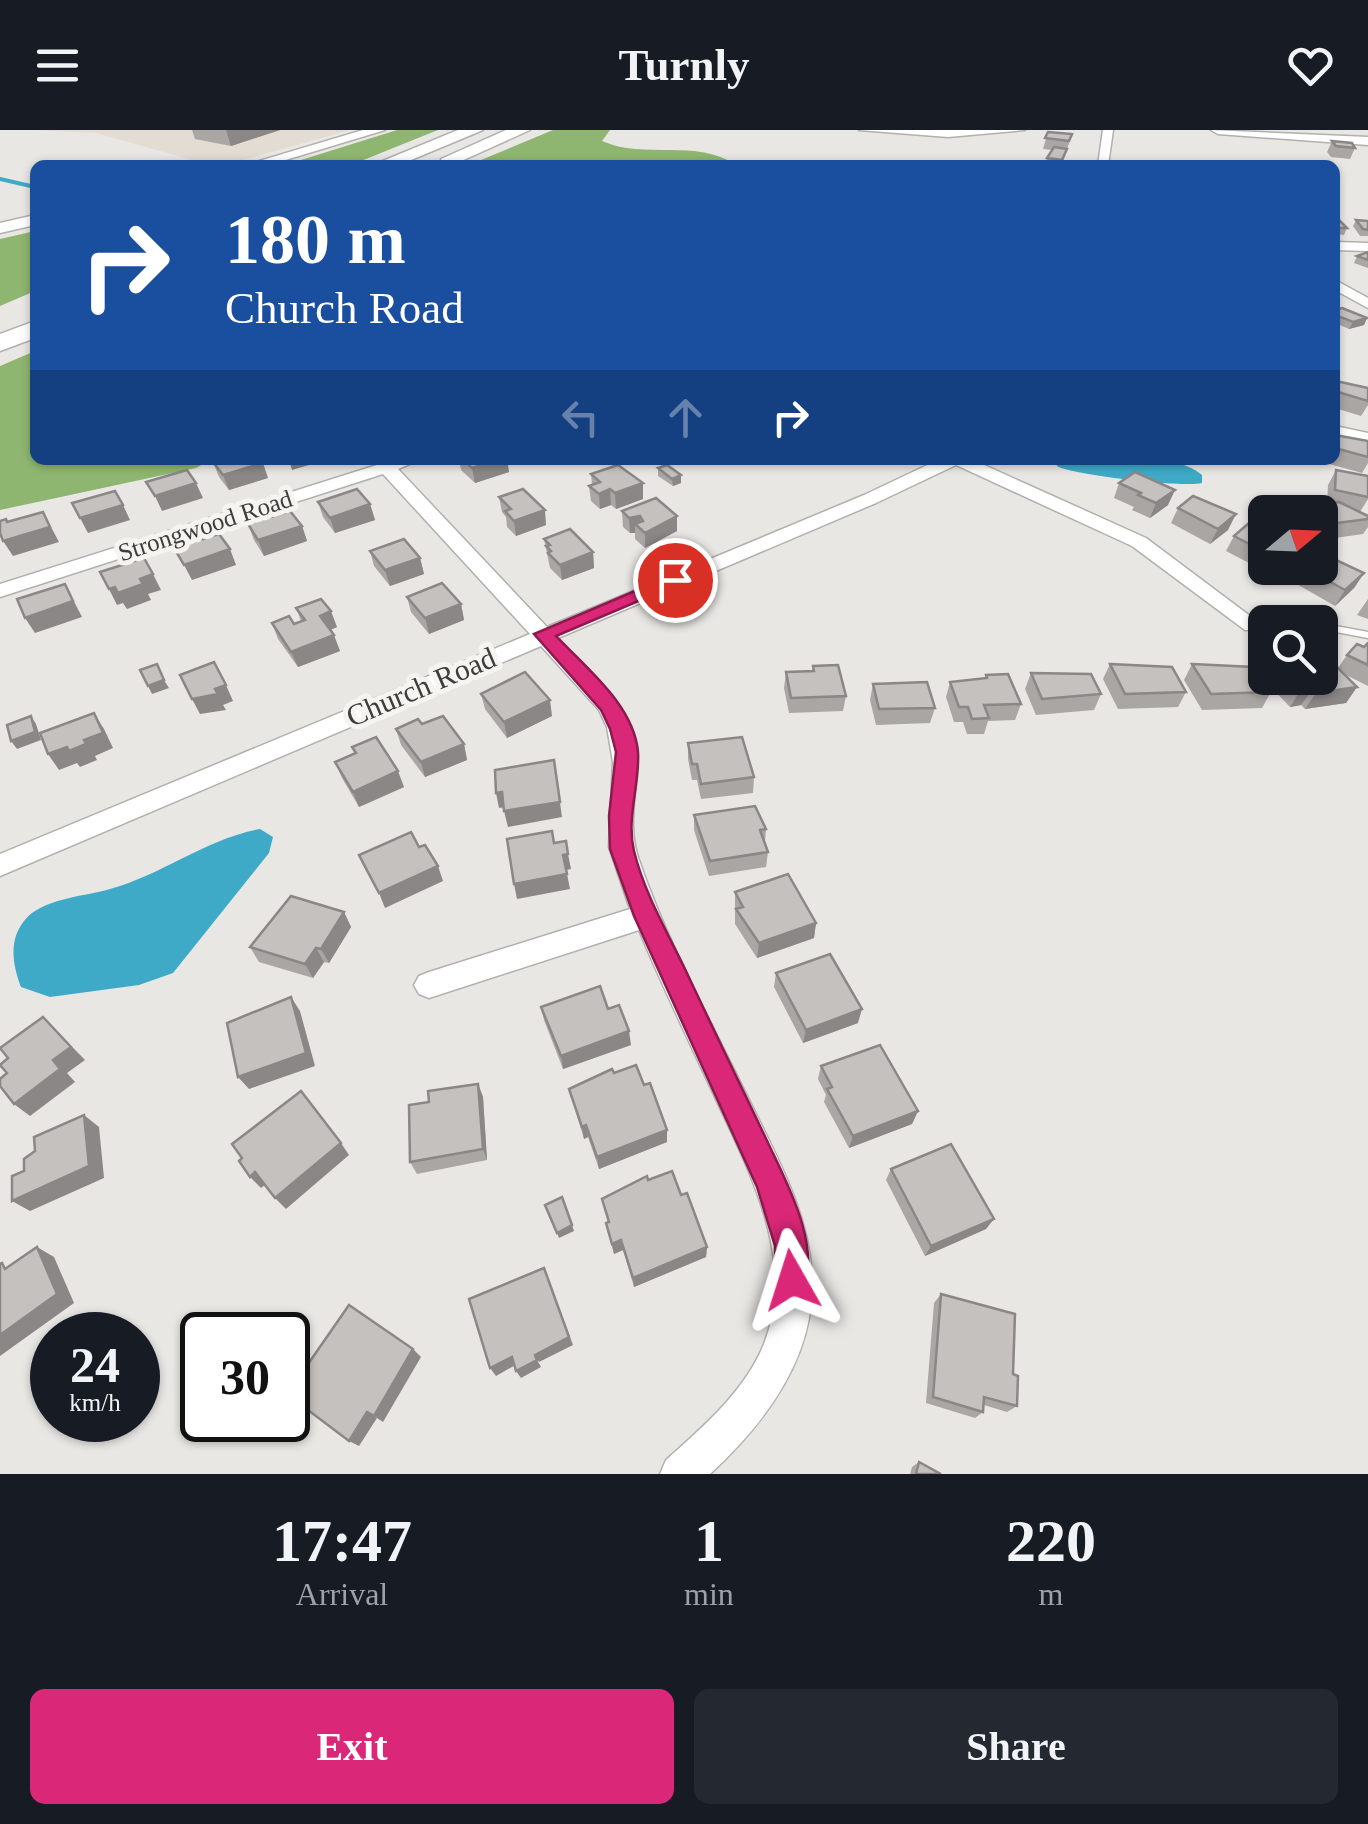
<!DOCTYPE html>
<html lang="en">
<head>
<meta charset="utf-8">
<style>
	body { margin:0; font-family:"Times New Roman",serif; background:#242831; color:#f1f3f6; height:100vh; display:flex; flex-direction:column; font-size:38px; white-space:nowrap }
	* { box-sizing:border-box; margin:0 }
	p { font-size:32px; color:#9ea1a6 }
	.icon { flex:none; width:55px; height:55px; fill:none; stroke:currentColor; stroke-width:2; stroke-linecap:round; stroke-linejoin:round }
	.map { position:relative; height:1344px; overflow:hidden }
	.drawer { display:flex; flex-direction:column; background:#171b24; flex:1 }
	.drawer>* { flex:none }
	.top-card { position:absolute; left:30px; top:30px; width:1310px; height:305px; border-radius:15px; box-shadow:0 2px 8px #0004; background:#1a4fa0; color:#fff; overflow:hidden }
	.needle { width:65px; rotate:71deg }
	.buttons { position:absolute; left:1248px; top:365px; display:grid; gap:20px }
	.buttons a { display:grid; place-items:center; width:90px; height:90px; border-radius:15px; background:#171b24; box-shadow:0 2px 8px #0004; font-size:50px }
	.speed { position:absolute; left:30px; top:1182px; display:flex; gap:20px; font-size:50px; font-weight:700; text-align:center }
	.speed>* { display:grid; place-content:center; width:130px; height:130px; border-radius:50%; background:#171b24; box-shadow:0 2px 8px #0004; line-height:1 }
	.speed small { font-size:25px; font-weight:400 }
	.speed .limit { border:5px solid #111; border-radius:15px; background:#fff; color:#111 }
	.pin { position:absolute; display:grid; place-items:center; width:85px; height:85px; color:#fff; margin:-42px; border:5px solid #fff; border-radius:50%; box-shadow:0 2px 10px #0007 }
	.me { position:absolute; width:110px; margin:-55px; rotate:354deg; stroke-linejoin:round; filter:drop-shadow(0 0 8px #0008) }
	.turn { display:flex; align-items:center; gap:35px; height:210px; padding:0 30px; font-size:45px }
	.turn .icon { width:130px; height:130px; stroke-width:2.5 }
	.turn b { display:block; font-size:70px; line-height:85px }
	.lanes { display:flex; align-items:center; height:95px; padding:0 30px; background:#0003; justify-content:center; gap:50px; direction:ltr }
	.lanes .off { opacity:.35 }
	.eta { display:flex; justify-content:space-evenly; align-items:center; height:170px; text-align:center }
	.eta b { font-size:60px; font-weight:600; line-height:70px }
	.cta { display:flex; gap:20px; margin-top:auto; padding:20px 30px }
	.cta a { flex:1; height:115px; border-radius:15px; background:#db2777; color:#fff; font-size:40px; font-weight:600; line-height:115px; text-align:center }
	.cta a+a { background:#242831; color:#f1f3f6 }
	header { display:flex; justify-content:space-between; align-items:center; height:130px; padding:0 30px; background:#171b24; font-size:45px; font-weight:600 }
	.map>svg:first-child { display:block }
	.built { fill:#e3dcd2 }
	.forest { fill:#8fb670 }
	.water { fill:#3eaac8 }
	.lines { fill:none; stroke-linecap:round; stroke-linejoin:round }
	.stream { stroke:#3eaac8; stroke-width:4 }
	.lane-casing { stroke:#b2b0ad; stroke-width:3 }
	.street-casing { stroke:#b2b0ad; stroke-width:3 }
	.secondary-casing { stroke:#b2b0ad; stroke-width:3 }
	.highway-casing { stroke:#b2b0ad; stroke-width:3 }
	.lane { fill:#fff; fill-rule:evenodd }
	.street { fill:#fff; fill-rule:evenodd }
	.secondary { fill:#fff; fill-rule:evenodd }
	.highway { fill:#fff; fill-rule:evenodd }
	.wall { fill:#a9a6a4 }
	.shaded-wall { fill:#8a8786 }
	.building { fill:#c5c1bf; stroke:#8a8786; stroke-width:2.5 }
	.route { fill:#db2777; stroke:#8e194d; stroke-width:2.5 }
	.labels { text-anchor:middle; stroke-width:10; stroke-linejoin:round; paint-order:stroke }
	.far-street-label { font-size:25px; fill:#3e3d3b; stroke:#f6f4f1 }
	.street-label { font-size:30px; fill:#3e3d3b; stroke:#f6f4f1 }
</style>
</head>
<body>
<header><svg class="icon" aria-label="menu" viewBox="0 0 24 24"><path d="M4 6h16M4 12h16M4 18h16"/></svg>Turnly<svg class="icon" aria-label="heart" viewBox="0 0 24 24"><path d="M12 20l-8-8c-3-5 5-10 8-4 3-6 11-1 8 4z"/></svg></header>
<div class="map">
<svg width="1368" height="1344" viewBox="0 0 1368 1344">
	<rect width="100%" height="100%" fill="#e9e7e4"/>
	<path class="built" d="M33,0H350L225,35H210L96,3Z"/>
	<g class="forest">
		<path d="M397,0H438L351,35H285Z"/>
		<path d="M553,0H610L602,11C644,30 697,8 736,35H469Z"/>
		<path d="M35,101V161L0,176V109Z"/>
		<path d="M35,221V330H210L196,338L0,380V236Z"/>
	</g>
	<g class="water">
		<path d="M1056,330C1094,330 1173,319 1202,345V353C1187,358 1071,345 1057,336Z"/>
		<path d="M260,699L273,707L269,723L173,843L139,855L50,867L21,857C13,836 8,811 24,791C42,768 83,767 110,759C162,745 206,709 260,699Z"/>
	</g>
	<g class="lines">
		<path class="stream" d="M0,49L35,57"/>
		<g class="lane-casing">
			<path id="lane" d="M1320,493L1368,502V508L1320,499Z"/>
		</g>
		<g class="street-casing">
			<g id="street">
				<path d="M859,0H1025L948,7Z"/>
				<path d="M1103,0H1113L1108,35H1098Z"/>
				<path d="M1335,112L1368,113V121L1335,120Z"/>
				<path d="M1335,150L1368,168V178L1335,160Z"/>
				<path d="M1335,296L1368,303V313L1335,306Z"/>
				<path d="M375,330H419L398,339L547,497L864,365L938,330H973L1146,408L1262,495L1259,500H1245L1132,416L956,335L876,373L558,508C598,550 641,585 636,648C634,676 629,703 639,730C667,812 709,888 746,964C775,1023 813,1089 812,1156C812,1232 763,1295 710,1344H660L666,1330C703,1297 745,1261 764,1214C797,1129 750,1043 715,967C689,911 662,856 639,800L429,868L419,864L414,855L419,846L429,842L630,779L609,717L613,632L607,597L599,580L541,516L0,746V724L530,504L383,344L0,467V454L377,335Z"/>
			</g>
		</g>
		<g class="secondary-casing">
			<g id="secondary">
				<path d="M363,0H385L269,35H246Z"/>
				<path d="M1211,0L1368,7V15L1218,4Z"/>
				<path d="M35,85V95L0,103V93Z"/>
			</g>
		</g>
		<g class="highway-casing">
			<g id="highway">
				<path d="M458,0H483L399,35H373Z"/>
				<path d="M506,0H530L457,33H443L441,29Z"/>
				<path d="M35,191V208L0,221V204Z"/>
			</g>
		</g>
		<use href="#lane" class="lane"/>
		<use href="#street" class="street"/>
		<use href="#secondary" class="secondary"/>
		<use href="#highway" class="highway"/>
	</g>
	<g class="wall">
		<path d="M192,0H280L231,16L195,9Z"/>
		<path d="M1048,2L1072,4L1062,35H1045L1047,28L1052,20L1043,19Z"/>
		<path d="M1332,11L1355,18L1350,29L1331,27L1327,22Z"/>
		<path d="M1335,89L1347,98L1344,105L1335,104Z"/>
		<path d="M1356,90L1368,91V106H1360L1353,96Z"/>
		<path d="M1368,122V138L1354,133L1357,126Z"/>
		<path d="M1335,180L1367,188L1364,195L1349,199L1335,193Z"/>
		<path d="M1335,252L1368,258V275L1361,286L1335,278Z"/>
		<path d="M1335,305L1368,311V333L1362,343L1318,331L1335,330Z"/>
		<path d="M459,330H507L509,342L475,353L461,340Z"/>
		<path d="M213,332L268,348L229,360L219,347Z"/>
		<path d="M658,338L681,345V353L673,356L658,346Z"/>
		<path d="M1336,340L1368,346V369L1360,382L1368,386V397L1363,404L1328,409L1320,404V382H1312L1316,375L1327,374L1328,355Z"/>
		<path d="M591,344L643,369L616,379L611,375L600,379L591,371L589,356L592,355Z"/>
		<path d="M1119,353L1168,375L1150,388L1132,380L1134,377L1114,368Z"/>
		<path d="M499,367L546,395L516,406L507,397L506,387L502,382Z"/>
		<path d="M656,368L677,401L645,418L635,409V403H630L623,397L622,381Z"/>
		<path d="M318,372L370,374L375,390L335,403L323,387Z"/>
		<path d="M1178,378L1228,400L1210,414L1171,393Z"/>
		<path d="M248,394L302,396L307,411L264,426L254,410Z"/>
		<path d="M1265,400V438H1284L1274,446L1226,421L1234,406Z"/>
		<path d="M544,409L593,422L594,438L562,450L550,438Z"/>
		<path d="M370,421L420,428L424,444L390,456L374,436Z"/>
		<path d="M1304,438L1364,443L1354,458L1335,476L1295,453Z"/>
		<path d="M407,467L461,474L464,490L429,504L411,482Z"/>
		<path d="M1368,469V489L1357,485Z"/>
		<path d="M296,478L337,497L330,500L340,521L298,537L278,509L272,493L294,494L301,491Z"/>
		<path d="M1368,513V556L1346,545L1357,557L1346,573L1305,579L1301,575L1290,577L1271,557L1278,548H1320L1338,538L1347,525L1364,517Z"/>
		<path d="M1110,534L1186,562L1178,577L1118,579L1103,549Z"/>
		<path d="M1192,534L1271,562L1262,578L1202,580L1184,550Z"/>
		<path d="M813,536L846,566L843,581L789,583L784,558L786,542L812,541Z"/>
		<path d="M1031,543L1101,564L1094,580L1036,585L1025,559Z"/>
		<path d="M986,545L1021,574L1015,590L988,591L984,604H967L963,592H954L946,567L950,552L985,548Z"/>
		<path d="M873,554L935,578L930,593L876,595L870,570Z"/>
		<path d="M481,564L552,586L507,608L485,579Z"/>
		<path d="M422,594L464,614L467,630L425,647L401,615L396,599Z"/>
		<path d="M688,613L754,647L753,663L701,669L697,650H692L688,629Z"/>
		<path d="M352,617L404,657L359,677L342,648L335,632L355,624Z"/>
		<path d="M694,685L766,699L765,712L768,722L766,737L709,746L694,700Z"/>
		<path d="M735,762L816,793L814,808L757,828L735,794Z"/>
		<path d="M344,782L351,797L329,833L324,832L313,848L259,832L250,817Z"/>
		<path d="M776,843L858,893L803,913L774,857Z"/>
		<path d="M541,877L608,879L631,915L563,939L544,890Z"/>
		<path d="M821,936L918,981L912,994L849,1018L824,972L826,965L818,949Z"/>
		<path d="M614,943L644,955L667,1000V1012L599,1039L588,1007L584,1009L569,959Z"/>
		<path d="M478,954L483,967L487,1030L417,1044L410,1032L429,972Z"/>
		<path d="M891,1039L986,1099L925,1126L886,1050Z"/>
		<path d="M648,1050L681,1065L707,1117L706,1127L634,1157L623,1120L614,1124L608,1103L606,1093L608,1092L602,1069Z"/>
		<path d="M941,1164L1013,1244L1017,1276L1007,1282L984,1275L983,1282L975,1288L926,1273L934,1173Z"/>
		<path d="M919,1332L941,1344H910L912,1337Z"/>
	</g>
	<g class="shaded-wall">
		<path d="M226,0H280L231,16Z"/>
		<path d="M1367,188L1364,195L1349,199L1353,192Z"/>
		<path d="M289,330H326L292,340Z"/>
		<path d="M496,330H507L509,342L475,353L472,338Z"/>
		<path d="M263,333L268,348L229,360L223,345Z"/>
		<path d="M681,345V353L673,356L672,349Z"/>
		<path d="M196,353L203,368L162,381L155,366Z"/>
		<path d="M643,353V369L616,379L615,363Z"/>
		<path d="M610,359L611,375L600,379L599,364Z"/>
		<path d="M1175,360L1168,375L1150,388L1156,373Z"/>
		<path d="M370,374L375,390L335,403L330,388Z"/>
		<path d="M123,375L130,390L88,403L80,388Z"/>
		<path d="M545,380L546,395L516,406L514,391Z"/>
		<path d="M43,382L59,412L13,426L3,411L15,405Z"/>
		<path d="M1236,384L1228,400L1210,414L1218,399Z"/>
		<path d="M640,386L641,399L635,394V403H630L629,388Z"/>
		<path d="M677,386V401L645,418V403Z"/>
		<path d="M302,396L307,411L264,426L258,410Z"/>
		<path d="M230,419L236,435L192,450L184,435Z"/>
		<path d="M593,422L594,438L562,450L560,435Z"/>
		<path d="M420,428L424,444L390,456L385,440Z"/>
		<path d="M1364,443L1354,458L1335,476L1345,460Z"/>
		<path d="M153,444L161,460L148,464L151,470L127,479L123,473L117,475L109,459Z"/>
		<path d="M65,454L82,487L35,503L25,488Z"/>
		<path d="M461,474L464,490L429,504L425,488Z"/>
		<path d="M331,481L337,497L325,502L320,486Z"/>
		<path d="M334,505L340,521L298,537L291,522Z"/>
		<path d="M164,550L169,558L152,564L148,556Z"/>
		<path d="M226,555L233,571L223,575L226,580L200,584L192,569Z"/>
		<path d="M1357,557L1346,573L1305,579L1316,563Z"/>
		<path d="M1312,560L1301,575L1290,577L1300,561Z"/>
		<path d="M550,570L552,586L507,608L504,592Z"/>
		<path d="M94,583L104,599L113,618L95,626L97,630L80,637L77,633L59,640L48,624L84,610Z"/>
		<path d="M31,586L36,594L41,610L17,619L11,611Z"/>
		<path d="M464,614L467,630L425,647L421,632Z"/>
		<path d="M554,630L562,687L508,697L504,681Z"/>
		<path d="M398,641L404,657L359,677L353,662Z"/>
		<path d="M502,662L505,677L499,678L496,663Z"/>
		<path d="M568,724L571,739L566,740L563,725Z"/>
		<path d="M438,736L443,751L385,778L379,763Z"/>
		<path d="M567,744L570,759L517,769L514,754Z"/>
		<path d="M344,782L351,797L329,833L321,819Z"/>
		<path d="M816,793L814,808L757,828L759,813Z"/>
		<path d="M316,818L324,832L313,848L305,834Z"/>
		<path d="M291,867L300,881L315,936L249,959L238,947Z"/>
		<path d="M862,879L858,893L803,913L806,900Z"/>
		<path d="M43,887L85,930L67,943L75,952L30,986L14,974L53,930Z"/>
		<path d="M629,901L631,915L563,939L561,926Z"/>
		<path d="M478,954L483,967L487,1030L483,1019Z"/>
		<path d="M918,981L912,994L849,1018L853,1006Z"/>
		<path d="M84,985L99,997L104,1048L30,1081L12,1071Z"/>
		<path d="M586,995L588,1007L584,1009L582,997Z"/>
		<path d="M667,1000V1012L599,1039L597,1027Z"/>
		<path d="M341,1013L349,1025L286,1079L275,1068Z"/>
		<path d="M255,1042L266,1054L261,1058L250,1047Z"/>
		<path d="M994,1089L986,1099L925,1126L931,1116Z"/>
		<path d="M572,1095L574,1101L559,1108L557,1103Z"/>
		<path d="M621,1110L623,1120L614,1124L612,1114Z"/>
		<path d="M37,1117L54,1127L74,1173L0,1226V1205Z"/>
		<path d="M707,1117L706,1127L634,1157L633,1148Z"/>
		<path d="M544,1138L573,1215L539,1232L535,1225Z"/>
		<path d="M413,1219L421,1227L383,1292L374,1286Z"/>
		<path d="M512,1227L517,1234L496,1246L490,1238Z"/>
		<path d="M537,1230L541,1237L521,1248L516,1241Z"/>
		<path d="M367,1282L377,1288L359,1316L349,1311Z"/>
	</g>
	<g class="building">
		<path d="M1048,2L1072,4L1069,11L1045,8Z"/>
		<path d="M1332,11L1352,13L1355,18L1336,16Z"/>
		<path d="M1054,17L1067,19L1062,30L1047,28Z"/>
		<path d="M1335,89H1338L1347,98H1335Z"/>
		<path d="M1356,90L1368,91V100L1363,99Z"/>
		<path d="M1368,122V130L1357,126Z"/>
		<path d="M1342,178L1367,188L1353,192L1335,185V180Z"/>
		<path d="M1336,251L1368,258V271L1335,261Z"/>
		<path d="M1335,305L1368,311V327L1335,318Z"/>
		<path d="M220,330H261L263,333L223,345L213,332Z"/>
		<path d="M463,330H496L472,338Z"/>
		<path d="M618,335L643,353L615,363L610,359L599,364L589,356L600,352L591,344Z"/>
		<path d="M667,335L681,345L672,349L658,338Z"/>
		<path d="M187,340L196,353L155,366L146,352Z"/>
		<path d="M1336,340L1368,346V367L1335,360Z"/>
		<path d="M1135,342L1175,360L1156,373L1138,365L1141,363L1119,353Z"/>
		<path d="M357,359L370,374L330,388L318,372Z"/>
		<path d="M523,359L545,380L514,391L505,381L511,379L499,367Z"/>
		<path d="M115,361L123,375L80,388L72,373Z"/>
		<path d="M1193,366L1236,384L1218,399L1178,378Z"/>
		<path d="M656,368L677,386L645,403L635,394L643,391L640,386L629,388L622,381Z"/>
		<path d="M1339,372L1368,386V389L1337,393L1331,388L1320,389V382H1311L1322,380L1316,375Z"/>
		<path d="M290,381L302,396L258,410L248,394Z"/>
		<path d="M43,382L50,397L3,411L0,403V391L6,389L7,392Z"/>
		<path d="M1249,393L1265,400V422L1234,406Z"/>
		<path d="M570,399L593,422L560,435L548,423L551,421L546,416L550,415L544,409Z"/>
		<path d="M219,404L230,419L184,435L174,418Z"/>
		<path d="M404,409L420,428L385,440L370,421Z"/>
		<path d="M1321,423L1364,443L1345,460L1305,438H1320Z"/>
		<path d="M144,428L153,444L140,449L143,454L118,463L115,457L109,459L100,442Z"/>
		<path d="M442,453L461,474L425,488L407,467Z"/>
		<path d="M65,454L73,471L25,488L17,469Z"/>
		<path d="M321,469L331,481L320,486L334,505L291,522L272,493L289,486L294,494L305,490L296,478Z"/>
		<path d="M1368,513V535L1347,525L1357,514L1364,517Z"/>
		<path d="M1331,531L1357,557L1316,563L1312,560L1300,561L1287,548H1320V533Z"/>
		<path d="M214,532L226,555L215,559L218,564L192,569L180,545Z"/>
		<path d="M157,534L164,550L148,556L140,540Z"/>
		<path d="M1110,534L1172,537L1186,562L1125,564Z"/>
		<path d="M1192,534L1254,537L1271,562L1211,564Z"/>
		<path d="M838,535L846,566L791,568L786,542L814,541L813,536Z"/>
		<path d="M525,542L550,570L504,592L481,564Z"/>
		<path d="M1031,543L1091,544L1101,564L1042,569Z"/>
		<path d="M1008,544L1021,574L984,575L989,588L972,589L968,577H959L950,552L987,548L986,545Z"/>
		<path d="M927,552L935,578L879,579L873,554Z"/>
		<path d="M94,583L103,603L84,610L86,614L69,621L67,617L48,624L40,603Z"/>
		<path d="M31,586L35,602L11,611L7,595Z"/>
		<path d="M443,586L464,614L421,632L396,599L418,589L422,594Z"/>
		<path d="M376,607L398,641L353,662L335,632L356,623L352,617Z"/>
		<path d="M742,607L754,647L701,654L697,634H692L688,613Z"/>
		<path d="M554,630L560,672L504,681L502,662L496,663L495,640Z"/>
		<path d="M755,676L766,699L760,700L768,722L710,731L694,685Z"/>
		<path d="M552,701L554,713L566,711L568,724L563,725L567,744L514,754L507,709Z"/>
		<path d="M411,702L419,717L425,715L438,736L379,763L359,725Z"/>
		<path d="M788,744L816,793L759,813L736,779L743,777L735,762Z"/>
		<path d="M291,766L344,782L321,819L316,818L305,834L250,817Z"/>
		<path d="M830,824L862,879L806,900L776,843Z"/>
		<path d="M600,856L608,879L619,875L629,901L561,926L541,877Z"/>
		<path d="M291,867L306,923L238,947L227,893Z"/>
		<path d="M43,887L71,917L53,930L60,939L14,974L0,956V949L7,943L0,935L8,928L0,918Z"/>
		<path d="M880,915L918,981L853,1006L827,959L832,957L821,936Z"/>
		<path d="M636,935L644,955L650,953L667,1000L597,1027L586,995L582,997L569,959L612,939L614,943Z"/>
		<path d="M478,954L483,1019L410,1032L409,975L429,972L428,961Z"/>
		<path d="M301,961L341,1013L275,1068L255,1042L250,1047L239,1031L242,1028L232,1014Z"/>
		<path d="M84,985L89,1036L12,1071V1046L24,1041V1029L35,1021L34,1007Z"/>
		<path d="M951,1014L994,1089L931,1116L891,1039Z"/>
		<path d="M672,1041L681,1065L687,1063L707,1117L633,1148L621,1110L612,1114L606,1093L609,1092L602,1069L647,1046L648,1050Z"/>
		<path d="M562,1067L572,1095L557,1103L545,1075Z"/>
		<path d="M37,1117L57,1164L0,1205V1134L2,1133L5,1139Z"/>
		<path d="M544,1138L569,1207L535,1225L537,1230L516,1241L512,1227L490,1238L469,1169Z"/>
		<path d="M941,1164L1015,1184L1013,1244L1018,1246L1017,1276L984,1267L983,1282L933,1267Z"/>
		<path d="M349,1175L413,1219L374,1286L367,1282L349,1311L288,1265V1263Z"/>
		<path d="M919,1332L941,1344H916Z"/>
	</g>
	<path class="route" d="M675,444L684,450L681,453L556,506C586,538 634,575 638,622C640,655 626,688 634,721C644,762 667,802 685,839C713,899 742,958 770,1017C789,1057 821,1118 803,1162L792,1166L780,1162L775,1150V1116L757,1057L634,786L610,719L609,686L616,622L610,599L601,580L534,504Z"/>
	<g class="labels">
		<g class="far-street-label">
			<text transform="translate(205 395) rotate(-18)" y="9">Strongwood Road</text>
		</g>
		<g class="street-label">
			<text transform="translate(421 557) rotate(-23)" y="10">Church Road</text>
		</g>
	</g>
</svg>
<div class="buttons">
<a><svg class="needle" viewBox="-14 -14 28 28"><path d="M0-13l5 13h-10z" fill="#e53935"/><path d="M0 13l5-13h-10z" fill="#9ea1a6"/></svg></a>
<a><svg class="icon" aria-label="search" viewBox="0 0 24 24"><circle cx="10" cy="10" r="6"/><path d="M15 15l6 6"/></svg></a>
</div>
<div class="speed"><div>24<small>km/h</small></div><div class="limit">30</div></div>
<div class="pin" style="left:675px;top:450px;background:#d93025"><svg class="icon" aria-label="arrive" viewBox="0 0 24 24"><path d="M6 21V4h12l-3 4 3 4H6"/></svg></div>
<svg class="me" style="left:792px;top:1150px" viewBox="-20 -20 40 40"><path d="M0-17L14 15 0 8-14 15z" fill="#db2777" stroke="#fff" stroke-width="4"/></svg>
<div class="top-card">
<div class="turn"><svg class="icon" aria-label="right" viewBox="0 0 24 24"><path d="M7 20v-9h11M14 6l5 5-5 5"/></svg><div><b>180 m</b>Church Road</div></div>
<div class="lanes"><svg class="icon off" aria-label="left" viewBox="0 0 24 24"><path d="M17 20v-9H6M10 6l-5 5 5 5"/></svg><svg class="icon off" aria-label="ahead" viewBox="0 0 24 24"><path d="M12 20V5M6 11l6-6 6 6"/></svg><svg class="icon" aria-label="right" viewBox="0 0 24 24"><path d="M7 20v-9h11M14 6l5 5-5 5"/></svg></div>
</div>
</div>
<section class="drawer">
<div class="eta">
<div><b>17:47</b><p>Arrival</p></div>
<div><b>1</b><p>min</p></div>
<div><b>220</b><p>m</p></div>
</div>
<div class="cta"><a>Exit</a><a>Share</a></div>
</section>
</body>
</html>
